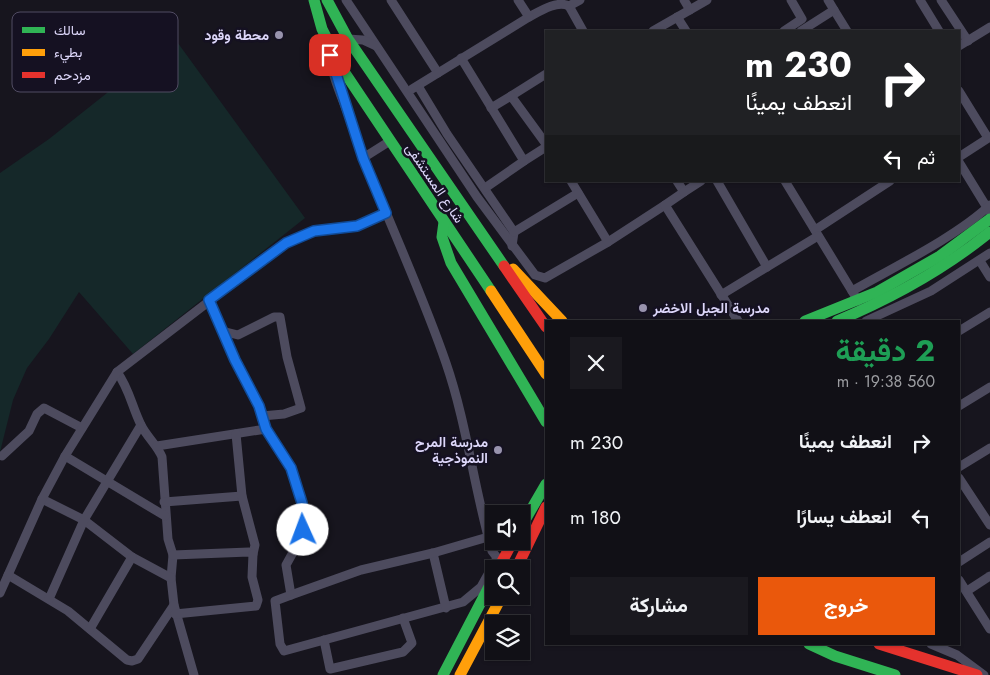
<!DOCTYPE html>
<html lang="ar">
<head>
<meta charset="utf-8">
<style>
	body { margin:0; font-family:Jost,Vazirmatn,sans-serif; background:#1a191f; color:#f1f3f6; direction:rtl; height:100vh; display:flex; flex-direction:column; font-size:19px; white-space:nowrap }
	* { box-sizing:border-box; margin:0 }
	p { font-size:16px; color:#9c9da1 }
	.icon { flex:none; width:28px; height:28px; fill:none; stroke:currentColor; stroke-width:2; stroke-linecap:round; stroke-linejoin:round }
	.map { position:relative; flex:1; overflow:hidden; direction:ltr }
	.side { position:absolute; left:545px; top:320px; width:415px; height:325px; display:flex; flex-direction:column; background:#111016; border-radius:0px; box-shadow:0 1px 4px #0004,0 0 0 1px #303035; direction:rtl }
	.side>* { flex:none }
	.banner { position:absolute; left:545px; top:30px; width:415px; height:152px; border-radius:0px; box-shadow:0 1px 4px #0004,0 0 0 1px #303035; direction:rtl; background:#202124; color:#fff; overflow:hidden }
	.tools { position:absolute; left:485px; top:505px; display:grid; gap:10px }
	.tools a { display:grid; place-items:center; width:45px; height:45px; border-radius:0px; background:#111016; box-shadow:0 1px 4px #0004,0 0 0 1px #303035; font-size:25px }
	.pin { position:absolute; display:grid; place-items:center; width:42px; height:42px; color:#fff; margin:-21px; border-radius:10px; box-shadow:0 2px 8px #0006 }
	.me { position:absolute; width:55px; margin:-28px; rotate:358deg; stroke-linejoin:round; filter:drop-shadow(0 0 4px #0008) }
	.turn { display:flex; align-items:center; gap:18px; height:105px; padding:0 25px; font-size:22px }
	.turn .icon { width:65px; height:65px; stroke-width:2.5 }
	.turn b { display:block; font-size:35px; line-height:42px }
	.then { display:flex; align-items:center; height:48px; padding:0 25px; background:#0003; gap:10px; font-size:19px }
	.round { display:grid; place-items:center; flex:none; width:52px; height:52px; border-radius:0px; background:#1a191f }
	.overview { display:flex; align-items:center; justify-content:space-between; height:85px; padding:0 25px }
	h1 { font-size:30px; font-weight:700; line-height:38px; color:#1e9e55 }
	.cta { display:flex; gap:10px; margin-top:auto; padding:10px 25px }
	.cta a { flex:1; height:58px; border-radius:0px; background:#ea580c; color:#fff; font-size:20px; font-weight:700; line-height:58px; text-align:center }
	.cta a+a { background:#1a191f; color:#f1f3f6 }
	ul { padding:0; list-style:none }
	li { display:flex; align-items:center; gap:15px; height:75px; padding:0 25px }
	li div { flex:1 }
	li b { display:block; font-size:19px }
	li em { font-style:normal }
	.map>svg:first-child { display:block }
	.green { fill:#152829 }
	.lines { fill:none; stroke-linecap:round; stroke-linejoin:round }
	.street { stroke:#4d4b5e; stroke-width:9 }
	.fast { stroke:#30b455; stroke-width:11 }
	.slow { stroke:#ff9f0a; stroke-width:11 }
	.jam { stroke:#e5322d; stroke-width:11 }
	.route-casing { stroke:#114b97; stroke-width:12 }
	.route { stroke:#1a73e8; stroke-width:9 }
	.poi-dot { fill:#9893ad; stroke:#151122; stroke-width:2 }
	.labels { text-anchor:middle; stroke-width:5; stroke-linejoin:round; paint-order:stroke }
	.poi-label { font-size:14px; font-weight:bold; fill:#ddd7fa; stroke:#151122; text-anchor:end }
	.street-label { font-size:14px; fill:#ddd7fa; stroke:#151122 }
	.key { fill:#151122; stroke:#514c63; stroke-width:1 }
	.key-label { font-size:14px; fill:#ddd7fa }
</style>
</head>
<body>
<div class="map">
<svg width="990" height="675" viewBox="0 0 990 675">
	<rect width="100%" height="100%" fill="#17151e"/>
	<path class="green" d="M175,39L305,218L133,354L79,292L49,339L27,368L13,400L0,452V173L49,139Z"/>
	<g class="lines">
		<g class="street">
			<path d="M346,0L477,197L535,275L545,278L608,242L665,205"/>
			<path d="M391,0L438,73"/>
			<path d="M684,0L690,10"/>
			<path d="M920,0L939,31"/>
			<path d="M941,0L968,41"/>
			<path d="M569,6L583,31"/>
			<path d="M834,10L847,31"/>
			<path d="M529,17C540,11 557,0 569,6L580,0"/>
			<path d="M677,17L686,31"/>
			<path d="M653,31L707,0"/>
			<path d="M784,31L802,19L791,0"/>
			<path d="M801,31L834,10L828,0"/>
			<path d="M348,39L363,40L376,46"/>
			<path d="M959,46L990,27"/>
			<path d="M330,51C330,74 343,99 350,120C379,203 418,281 446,363C467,424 474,489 492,551L506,569"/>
			<path d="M461,58L524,161L546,147"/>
			<path d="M418,86L447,134L514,232L512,246"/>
			<path d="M412,89L529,17L518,0"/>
			<path d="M959,91L988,138"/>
			<path d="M511,96L546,74"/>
			<path d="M491,108L511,96L546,144"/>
			<path d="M959,157L990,137"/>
			<path d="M363,158L390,141"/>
			<path d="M959,162L989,211"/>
			<path d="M571,181L608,242"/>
			<path d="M677,181L684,192L665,205L738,321"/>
			<path d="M717,181L767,267"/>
			<path d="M785,181L852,291"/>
			<path d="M485,188L524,161"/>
			<path d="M684,192L701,181"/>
			<path d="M815,230L890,181"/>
			<path d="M514,232L578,193"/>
			<path d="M980,261L990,277"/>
			<path d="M721,295L818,236"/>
			<path d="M209,300L235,360L259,405L266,429L291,468L302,503L301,538L286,565L291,595L275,601L280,644L284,651L463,602L481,587L496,560"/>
			<path d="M858,301L852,291C894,267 956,237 990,205"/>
			<path d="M866,321L931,291L990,253"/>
			<path d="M222,331L238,335L274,317H280L287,357L301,408L284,414L262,416"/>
			<path d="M959,331L990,312"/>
			<path d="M117,372C129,388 132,407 141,425C147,437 157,445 162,457L168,539L173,555L171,578L174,605L194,675"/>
			<path d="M959,406L990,387"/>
			<path d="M157,446L266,429"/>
			<path d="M2,456L29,431L37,414L44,408L82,428"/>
			<path d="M65,456L165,516"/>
			<path d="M959,467L990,448"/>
			<path d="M959,478L990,525"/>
			<path d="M42,499L84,520L132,557L171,578"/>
			<path d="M164,502L242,496"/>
			<path d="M433,553L446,608"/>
			<path d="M173,555L249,552L253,554L255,545L242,496L236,434"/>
			<path d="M959,562L990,542"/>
			<path d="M8,575L68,611L127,660L132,661L138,659L174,605"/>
			<path d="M959,580L990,629"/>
			<path d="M967,591L990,576"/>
			<path d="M0,593L42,499L65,456L117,372L285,243L314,231L357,226L386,213"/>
			<path d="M291,595L361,570L433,553L488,537"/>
			<path d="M49,599L84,520L141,425"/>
			<path d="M175,614L256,606L258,600L252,577L253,554"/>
			<path d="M90,629L132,557"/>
			<path d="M324,640L330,669L403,652L412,643L403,618"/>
			<path d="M931,644L957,655L984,675"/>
		</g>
		<g class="fast">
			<path d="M314,0L322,29L343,70L491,291"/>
			<path d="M327,0L348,39L504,266"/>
			<path d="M444,222L442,237L451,263L546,422"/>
			<path d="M805,321L877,292L940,256L990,219"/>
			<path d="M837,321C892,298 943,270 990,232"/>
			<path d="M521,527L546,484"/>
			<path d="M809,644L835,656L895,675"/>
			<path d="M443,675L494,577"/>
		</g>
		<g class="slow">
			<path d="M513,269L562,321"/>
			<path d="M491,291L546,374"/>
			<path d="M460,675L502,596"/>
		</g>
		<g class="jam">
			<path d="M504,266L546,327"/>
			<path d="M498,569L513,541"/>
			<path d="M516,569L546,507"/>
			<path d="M879,644L977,675"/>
		</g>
	</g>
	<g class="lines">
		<g class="route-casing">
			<path id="route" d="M303,530L302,503L291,468L266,429L259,406L235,360L209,300L286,243L314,231L357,226L386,213L363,158L330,55"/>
		</g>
		<use href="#route" class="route"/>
	</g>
	<g class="poi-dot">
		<circle cx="279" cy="35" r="5"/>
		<circle cx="643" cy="308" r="5"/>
		<circle cx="498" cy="450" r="5"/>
	</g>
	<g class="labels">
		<g class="poi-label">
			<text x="269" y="40">محطة وقود</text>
			<text x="653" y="313" text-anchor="start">مدرسة الجبل الاخضر</text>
			<text x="488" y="447">مدرسة المرح<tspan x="488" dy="16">النموذجية</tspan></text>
		</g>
		<g class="street-label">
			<text transform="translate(435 183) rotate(56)" y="5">شارع المستشفى</text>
		</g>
	</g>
	<rect x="12" y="12" width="166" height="80" rx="8" class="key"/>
	<rect x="22" y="27" width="23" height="6" fill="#30b455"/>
	<rect x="22" y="49" width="23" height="7" fill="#ff9f0a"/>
	<rect x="22" y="72" width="23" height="6" fill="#e5322d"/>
	<g class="key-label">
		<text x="54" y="35">سالك</text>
		<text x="54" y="57">بطيء</text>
		<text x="54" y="80">مزدحم</text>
	</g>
</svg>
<div class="tools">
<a><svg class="icon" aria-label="sound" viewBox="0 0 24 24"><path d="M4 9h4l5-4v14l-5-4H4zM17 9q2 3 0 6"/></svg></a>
<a><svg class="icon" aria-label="search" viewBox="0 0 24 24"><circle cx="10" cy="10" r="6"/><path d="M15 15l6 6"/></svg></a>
<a><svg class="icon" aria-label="layers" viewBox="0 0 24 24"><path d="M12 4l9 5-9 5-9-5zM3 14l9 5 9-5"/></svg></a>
</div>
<div class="pin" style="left:330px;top:55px;background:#d93025"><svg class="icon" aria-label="arrive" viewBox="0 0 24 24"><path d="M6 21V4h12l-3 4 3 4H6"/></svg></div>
<svg class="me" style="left:303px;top:530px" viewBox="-20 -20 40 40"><circle r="19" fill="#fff"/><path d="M0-13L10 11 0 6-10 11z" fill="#1a73e8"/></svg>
<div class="banner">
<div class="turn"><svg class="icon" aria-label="right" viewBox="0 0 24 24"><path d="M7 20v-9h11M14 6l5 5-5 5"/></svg><div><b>230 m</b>انعطف يمينًا</div></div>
<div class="then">ثم<svg class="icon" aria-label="left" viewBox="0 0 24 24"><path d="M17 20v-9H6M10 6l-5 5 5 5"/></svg></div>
</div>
<section class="side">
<div class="overview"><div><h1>2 دقيقة</h1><p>560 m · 19:38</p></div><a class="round"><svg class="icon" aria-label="close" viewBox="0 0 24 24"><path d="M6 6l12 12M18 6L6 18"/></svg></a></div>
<ul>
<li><svg class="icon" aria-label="right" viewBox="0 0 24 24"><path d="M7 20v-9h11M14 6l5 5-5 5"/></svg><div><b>انعطف يمينًا</b></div><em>230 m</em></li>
<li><svg class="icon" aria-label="left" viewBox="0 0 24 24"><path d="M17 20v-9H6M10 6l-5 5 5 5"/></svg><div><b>انعطف يسارًا</b></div><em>180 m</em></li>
</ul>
<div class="cta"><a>خروج</a><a>مشاركة</a></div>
</section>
</div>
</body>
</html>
